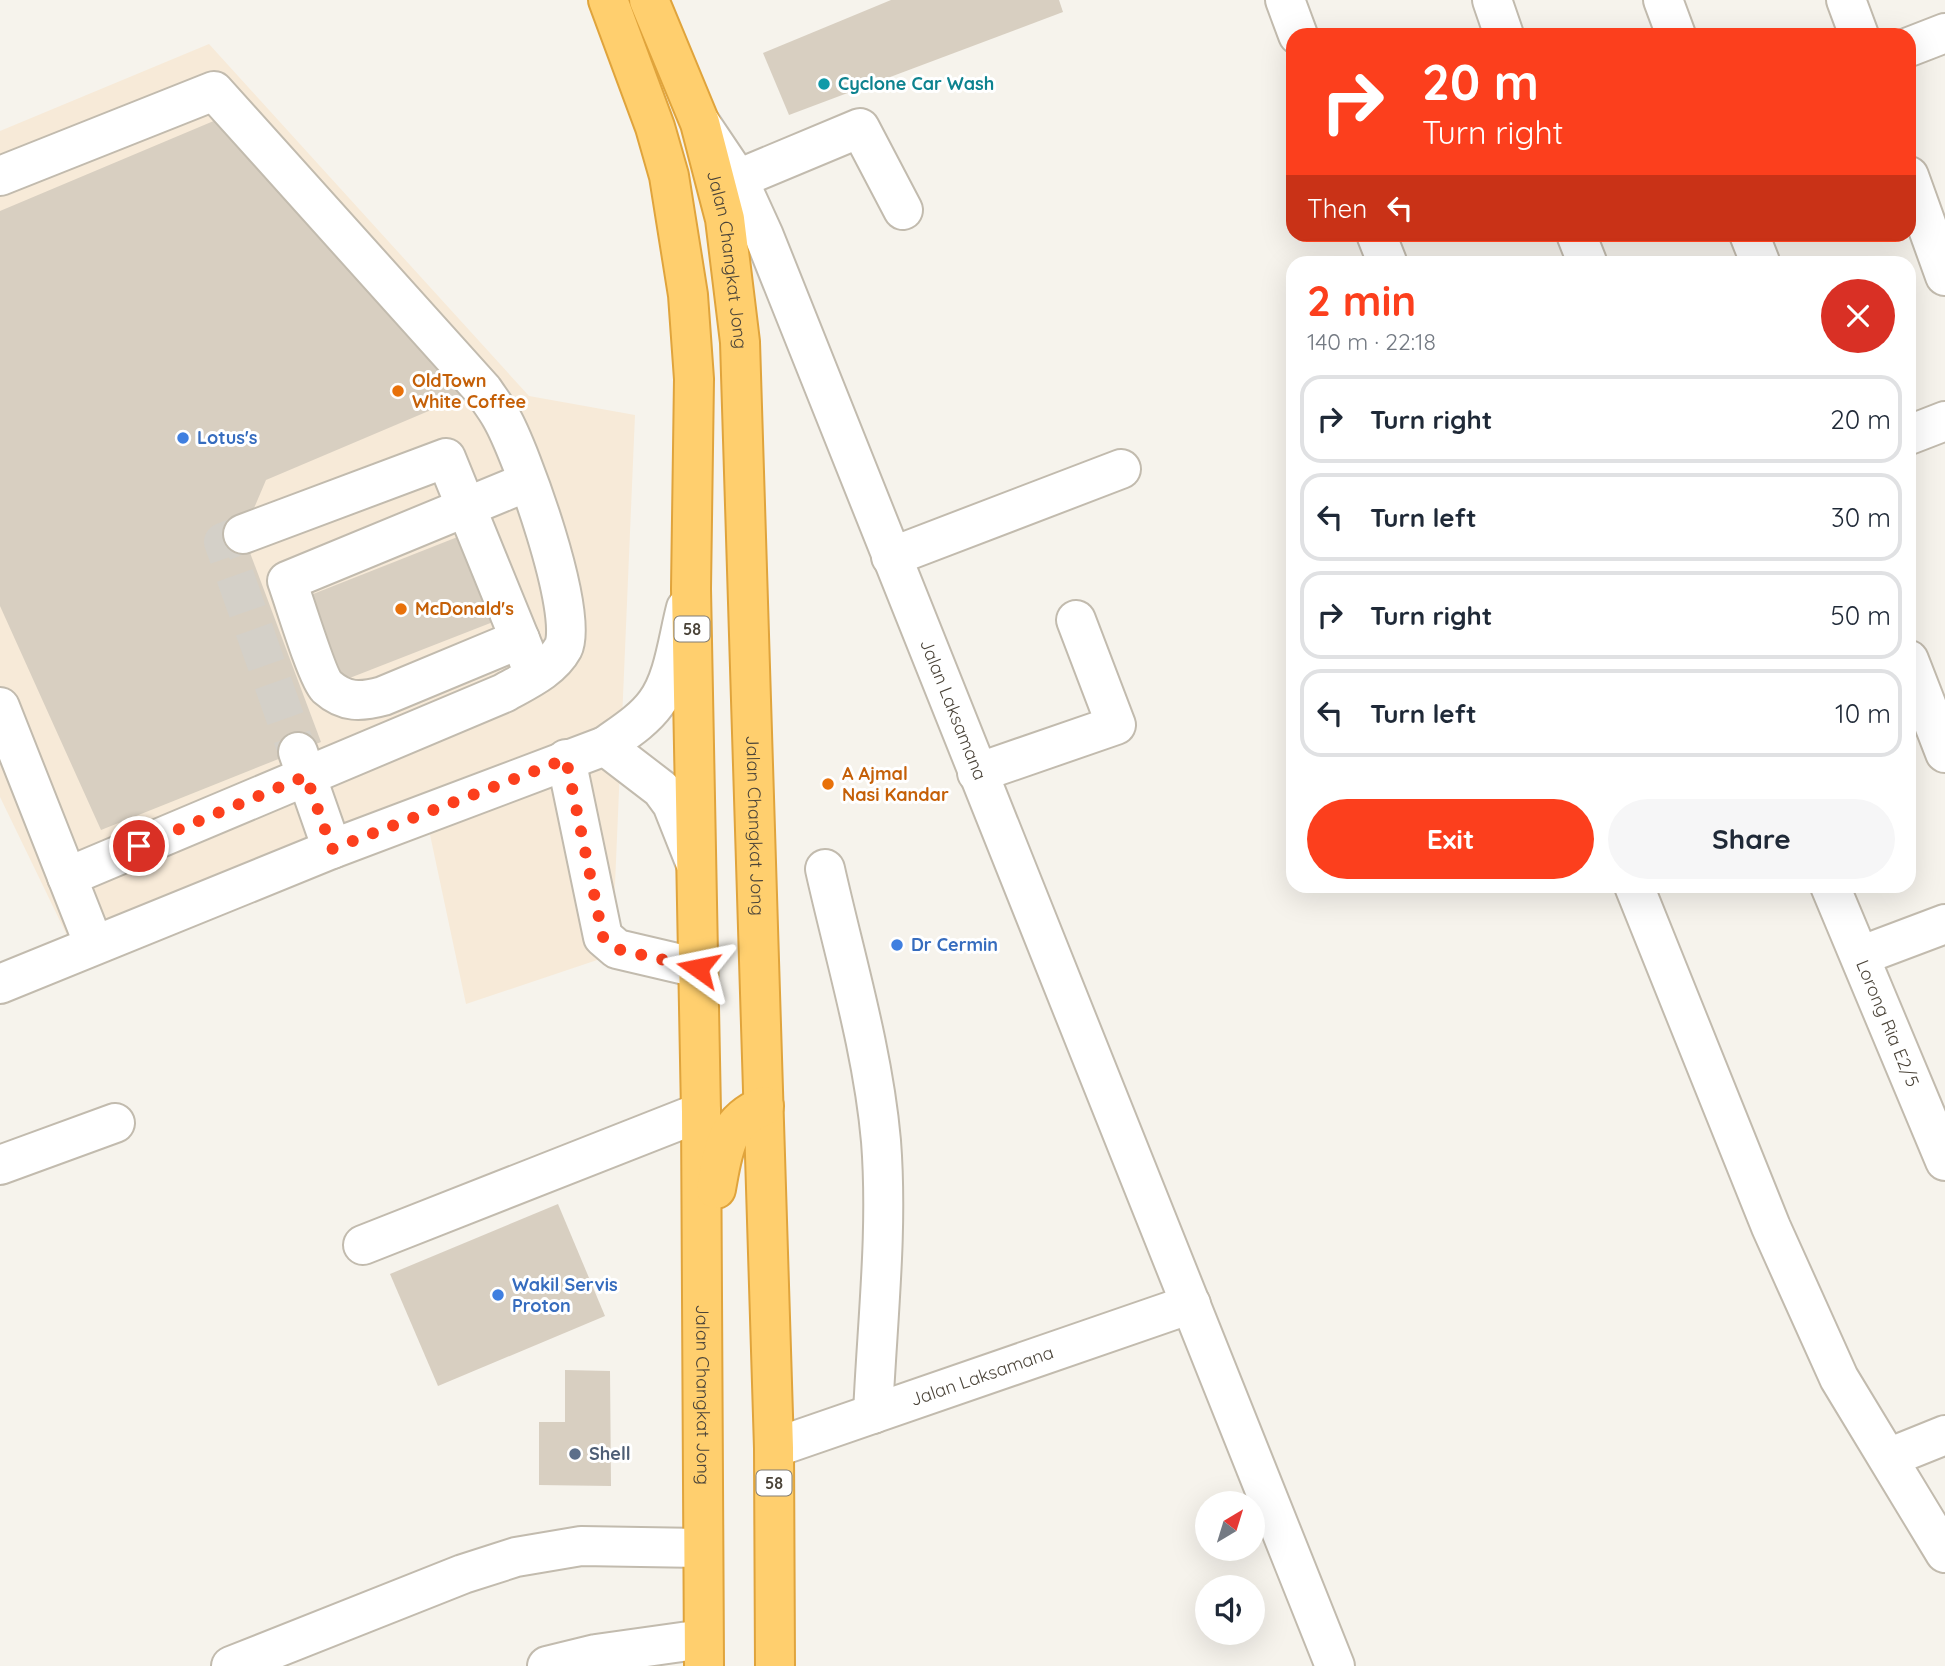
<!DOCTYPE html>
<html lang="en">
<head>
<meta charset="utf-8">
<style>
	body { margin:0; font-family:Quicksand,sans-serif; background:#f6f6f7; color:#1f2937; height:100vh; display:flex; flex-direction:column; font-size:26px; white-space:nowrap }
	* { box-sizing:border-box; margin:0 }
	p { font-size:23px; color:#747a83 }
	.icon { flex:none; width:38px; height:38px; fill:none; stroke:currentColor; stroke-width:2; stroke-linecap:round; stroke-linejoin:round }
	.map { position:relative; flex:1; overflow:hidden }
	.sheet { position:absolute; left:1286px; top:256px; width:630px; height:637px; display:flex; flex-direction:column; background:#fff; border-radius:21px; box-shadow:0 7px 28px #0002 }
	.sheet>* { flex:none }
	.hud { position:absolute; left:1286px; top:28px; width:630px; height:214px; border-radius:21px; box-shadow:0 7px 28px #0002; background:#fc3f1d; color:#fff; overflow:hidden }
	.needle { width:46px; rotate:38deg }
	.buttons { position:absolute; left:1195px; top:1491px; display:grid; gap:14px }
	.buttons a { display:grid; place-items:center; width:70px; height:70px; border-radius:50%; background:#fff; box-shadow:0 7px 28px #0002; font-size:35px }
	.pin { position:absolute; display:grid; place-items:center; width:60px; height:60px; color:#fff; margin:-30px; border:4px solid #fff; border-radius:50%; box-shadow:0 2px 7px #0007 }
	.me { position:absolute; width:77px; margin:-38px; rotate:282deg; stroke-linejoin:round; filter:drop-shadow(0 0 5px #0008) }
	.turn { display:flex; align-items:center; gap:24px; height:147px; padding:0 21px; font-size:32px }
	.turn .icon { width:91px; height:91px; stroke-width:2.5 }
	.turn b { display:block; font-size:49px; line-height:60px }
	.then { display:flex; align-items:center; height:66px; padding:0 21px; background:#0003; gap:14px; font-size:26px }
	.round { display:grid; place-items:center; flex:none; width:74px; height:74px; border-radius:37px; background:#f6f6f7 }
	.headline { display:flex; align-items:center; justify-content:space-between; height:119px; padding:0 21px }
	h1 { font-size:42px; font-weight:700; line-height:52px; color:#fc3f1d }
	.cta { display:flex; gap:14px; margin-top:auto; padding:14px 21px }
	.cta a { flex:1; height:80px; border-radius:42px; background:#fc3f1d; color:#fff; font-size:28px; font-weight:700; line-height:80px; text-align:center }
	.cta a+a { background:#f6f6f7; color:#1f2937 }
	ul { padding:0; list-style:none }
	li { display:flex; align-items:center; gap:21px; height:88px; margin:0 14px 10px; padding:0 7px; border:4px solid #e0e1e3; border-radius:21px }
	li div { flex:1 }
	li b { display:block; font-size:26px }
	li em { font-style:normal }
	.map>svg:first-child { display:block }
	.commercial { fill:#f7ead8 }
	.building { fill:#d8cfc1 }
	.lines { fill:none; stroke-linecap:round; stroke-linejoin:round }
	.minor-tunnel { stroke:#d4d0c8; stroke-width:38; stroke-dasharray:38 19; stroke-linecap:butt }
	.minor-casing { stroke:#c2bbae; stroke-width:42 }
	.highway-casing { stroke:#e0a43c; stroke-width:42 }
	.minor { stroke:#fff; stroke-width:38 }
	.highway { stroke:#ffcf6e; stroke-width:38 }
	.route { stroke:#fc3f1d; stroke-width:12; stroke-dasharray:0 21.6 }
	.culture-dot { fill:#0f9aa8; stroke:#fff; stroke-width:2.5 }
	.food-dot { fill:#e8710a; stroke:#fff; stroke-width:2.5 }
	.shop-dot { fill:#3f7fe0; stroke:#fff; stroke-width:2.5 }
	.service-dot { fill:#5c6f8a; stroke:#fff; stroke-width:2.5 }
	.labels { text-anchor:middle; stroke-width:6; stroke-linejoin:round; paint-order:stroke }
	.shield { fill:#fff; stroke:#817c74; stroke-width:2 }
	.shield-label { font-size:16px; font-weight:bold; fill:#4b4439 }
	.culture-label { font-size:18px; font-weight:bold; fill:#0d838f; stroke:#fff; text-anchor:start }
	.street-label { font-size:18px; fill:#4b4439; stroke:#fff }
	.food-label { font-size:18px; font-weight:bold; fill:#c56008; stroke:#fff; text-anchor:start }
	.shop-label { font-size:18px; font-weight:bold; fill:#366cbe; stroke:#fff; text-anchor:start }
	.service-label { font-size:18px; font-weight:bold; fill:#4e5e75; stroke:#fff; text-anchor:start }
</style>
</head>
<body>
<div class="map">
<svg width="1945" height="1666" viewBox="0 0 1945 1666">
	<rect width="100%" height="100%" fill="#f6f3ec"/>
	<path class="commercial" d="M209,44L529,396L635,415L612,955L466,1004L429,830L77,956L0,797V131Z"/>
	<g class="building">
		<path d="M891,0H1059L1063,12L789,115L763,53Z"/>
		<path d="M216,120L464,396L266,480L243,534L321,742L101,830L0,606V211Z"/>
		<path d="M460,536L493,622L342,681L308,596Z"/>
		<path d="M558,1204L605,1316L438,1386L390,1274Z"/>
		<path d="M565,1370L610,1371L611,1486L539,1485V1422H565Z"/>
	</g>
	<g class="lines">
		<path class="minor-tunnel" d="M243,534L223,542L297,751"/>
		<g class="minor-casing">
			<g id="minor">
				<path d="M1285,0L1298,35"/>
				<path d="M1492,0L1504,35"/>
				<path d="M1663,0L1676,35"/>
				<path d="M1846,0L1859,35"/>
				<path d="M1909,47L1945,33"/>
				<path id="s1" d="M701,124L738,179L764,236L1335,1666"/>
				<path d="M0,176L214,91L483,390C489,399 496,408 501,417C521,451 580,615 563,648C551,670 525,681 504,693L67,877"/>
				<path d="M1909,176L1945,276"/>
				<path d="M738,179L860,128L903,210"/>
				<path d="M1376,234L1387,262"/>
				<path d="M1576,234L1587,262"/>
				<path d="M1749,234L1760,262"/>
				<path d="M1909,435L1945,421"/>
				<path d="M243,534L446,458L530,664"/>
				<path d="M891,557L1121,469"/>
				<path d="M520,639L383,696C361,702 345,703 327,687C317,677 294,600 287,581L527,482"/>
				<path d="M1909,660L1945,753"/>
				<path d="M0,707L94,945"/>
				<path d="M605,746L661,789L672,804L695,862"/>
				<path d="M298,752L332,849"/>
				<path d="M566,759L603,937L617,949L698,968"/>
				<path d="M977,773L1116,725L1076,620"/>
				<path d="M825,869C845,958 873,1050 881,1141C888,1231 877,1324 873,1414"/>
				<path d="M1634,886L1771,1227L1839,1378L1945,1553"/>
				<path id="s2" d="M1830,886L1945,1161"/>
				<path d="M1860,956L1945,924"/>
				<path d="M0,984L332,849L605,746C623,733 643,721 656,703C674,679 678,638 686,608"/>
				<path d="M0,1165L115,1123"/>
				<path d="M363,1245L701,1112"/>
				<path id="s3" d="M774,1448L1191,1304"/>
				<path d="M1888,1458L1945,1435"/>
				<path d="M231,1666L463,1574L516,1557L581,1546L701,1548"/>
				<path d="M547,1666L596,1654L703,1639"/>
			</g>
		</g>
		<g class="highway-casing">
			<g id="highway">
				<path id="s4" d="M608,0L655,127L669,176L688,295L694,379L691,589L701,1112L704,1666"/>
				<path id="s5" d="M649,0L700,123L725,219L740,342L774,1448L775,1666"/>
				<path d="M716,1189C723,1151 725,1121 764,1106"/>
			</g>
		</g>
		<use href="#minor" class="minor"/>
		<use href="#highway" class="highway"/>
	</g>
	<g class="lines">
		<path class="route" d="M139,846L306,776L332,849L566,759L603,937L617,949L698,968"/>
	</g>
	<circle class="culture-dot" cx="824" cy="84" r="7"/>
	<g class="food-dot">
		<circle cx="398" cy="391" r="7"/>
		<circle cx="401" cy="609" r="7"/>
		<circle cx="828" cy="784" r="7"/>
	</g>
	<g class="shop-dot">
		<circle cx="183" cy="438" r="7"/>
		<circle cx="897" cy="945" r="7"/>
		<circle cx="498" cy="1295" r="7"/>
	</g>
	<circle class="service-dot" cx="575" cy="1454" r="7"/>
	<g class="labels">
		<g class="shield">
			<rect x="674.5" y="616.5" width="35" height="25" rx="5"/>
			<rect x="756.5" y="1470.5" width="35" height="25" rx="5"/>
		</g>
		<g class="shield-label">
			<text x="692" y="635">58</text>
			<text x="774" y="1489">58</text>
		</g>
		<g class="culture-label">
			<text x="838" y="90">Cyclone Car Wash</text>
		</g>
		<g class="street-label">
			<text dy="6" stroke="none"><textPath href="#s5" startOffset="273">Jalan Changkat Jong</textPath></text>
			<text dy="6" stroke="none"><textPath href="#s1" startOffset="639">Jalan Laksamana</textPath></text>
			<text dy="6" stroke="none"><textPath href="#s5" startOffset="840">Jalan Changkat Jong</textPath></text>
			<text dy="6" stroke="none"><textPath href="#s2" startOffset="149">Lorong Ria E2/5</textPath></text>
			<text dy="6" stroke="none"><textPath href="#s3" startOffset="220">Jalan Laksamana</textPath></text>
			<text dy="6" stroke="none"><textPath href="#s4" startOffset="1407">Jalan Changkat Jong</textPath></text>
		</g>
		<g class="food-label">
			<text x="412" y="387">OldTown<tspan x="412" dy="21">White Coffee</tspan></text>
			<text x="415" y="615">McDonald's</text>
			<text x="842" y="780">A Ajmal<tspan x="842" dy="21">Nasi Kandar</tspan></text>
		</g>
		<g class="shop-label">
			<text x="197" y="444">Lotus's</text>
			<text x="911" y="951">Dr Cermin</text>
			<text x="512" y="1291">Wakil Servis<tspan x="512" dy="21">Proton</tspan></text>
		</g>
		<g class="service-label">
			<text x="589" y="1460">Shell</text>
		</g>
	</g>
</svg>
<div class="buttons">
<a><svg class="needle" viewBox="-14 -14 28 28"><path d="M0-13l5 13h-10z" fill="#e53935"/><path d="M0 13l5-13h-10z" fill="#747a83"/></svg></a>
<a><svg class="icon" aria-label="sound" viewBox="0 0 24 24"><path d="M4 9h4l5-4v14l-5-4H4zM17 9q2 3 0 6"/></svg></a>
</div>
<div class="pin" style="left:139px;top:846px;background:#d93025"><svg class="icon" aria-label="arrive" viewBox="0 0 24 24"><path d="M6 21V4h12l-3 4 3 4H6"/></svg></div>
<svg class="me" style="left:698px;top:968px" viewBox="-20 -20 40 40"><path d="M0-17L14 15 0 8-14 15z" fill="#fc3f1d" stroke="#fff" stroke-width="4"/></svg>
<div class="hud">
<div class="turn"><svg class="icon" aria-label="right" viewBox="0 0 24 24"><path d="M7 20v-9h11M14 6l5 5-5 5"/></svg><div><b>20 m</b>Turn right</div></div>
<div class="then">Then<svg class="icon" aria-label="left" viewBox="0 0 24 24"><path d="M17 20v-9H6M10 6l-5 5 5 5"/></svg></div>
</div>
<section class="sheet">
<div class="headline"><div><h1>2 min</h1><p>140 m · 22:18</p></div><a class="round" style="background:#d93025;color:#fff"><svg class="icon" aria-label="close" viewBox="0 0 24 24"><path d="M6 6l12 12M18 6L6 18"/></svg></a></div>
<ul>
<li><svg class="icon" aria-label="right" viewBox="0 0 24 24"><path d="M7 20v-9h11M14 6l5 5-5 5"/></svg><div><b>Turn right</b></div><em>20 m</em></li>
<li><svg class="icon" aria-label="left" viewBox="0 0 24 24"><path d="M17 20v-9H6M10 6l-5 5 5 5"/></svg><div><b>Turn left</b></div><em>30 m</em></li>
<li><svg class="icon" aria-label="right" viewBox="0 0 24 24"><path d="M7 20v-9h11M14 6l5 5-5 5"/></svg><div><b>Turn right</b></div><em>50 m</em></li>
<li><svg class="icon" aria-label="left" viewBox="0 0 24 24"><path d="M17 20v-9H6M10 6l-5 5 5 5"/></svg><div><b>Turn left</b></div><em>10 m</em></li>
</ul>
<div class="cta"><a>Exit</a><a>Share</a></div>
</section>
</div>
</body>
</html>
